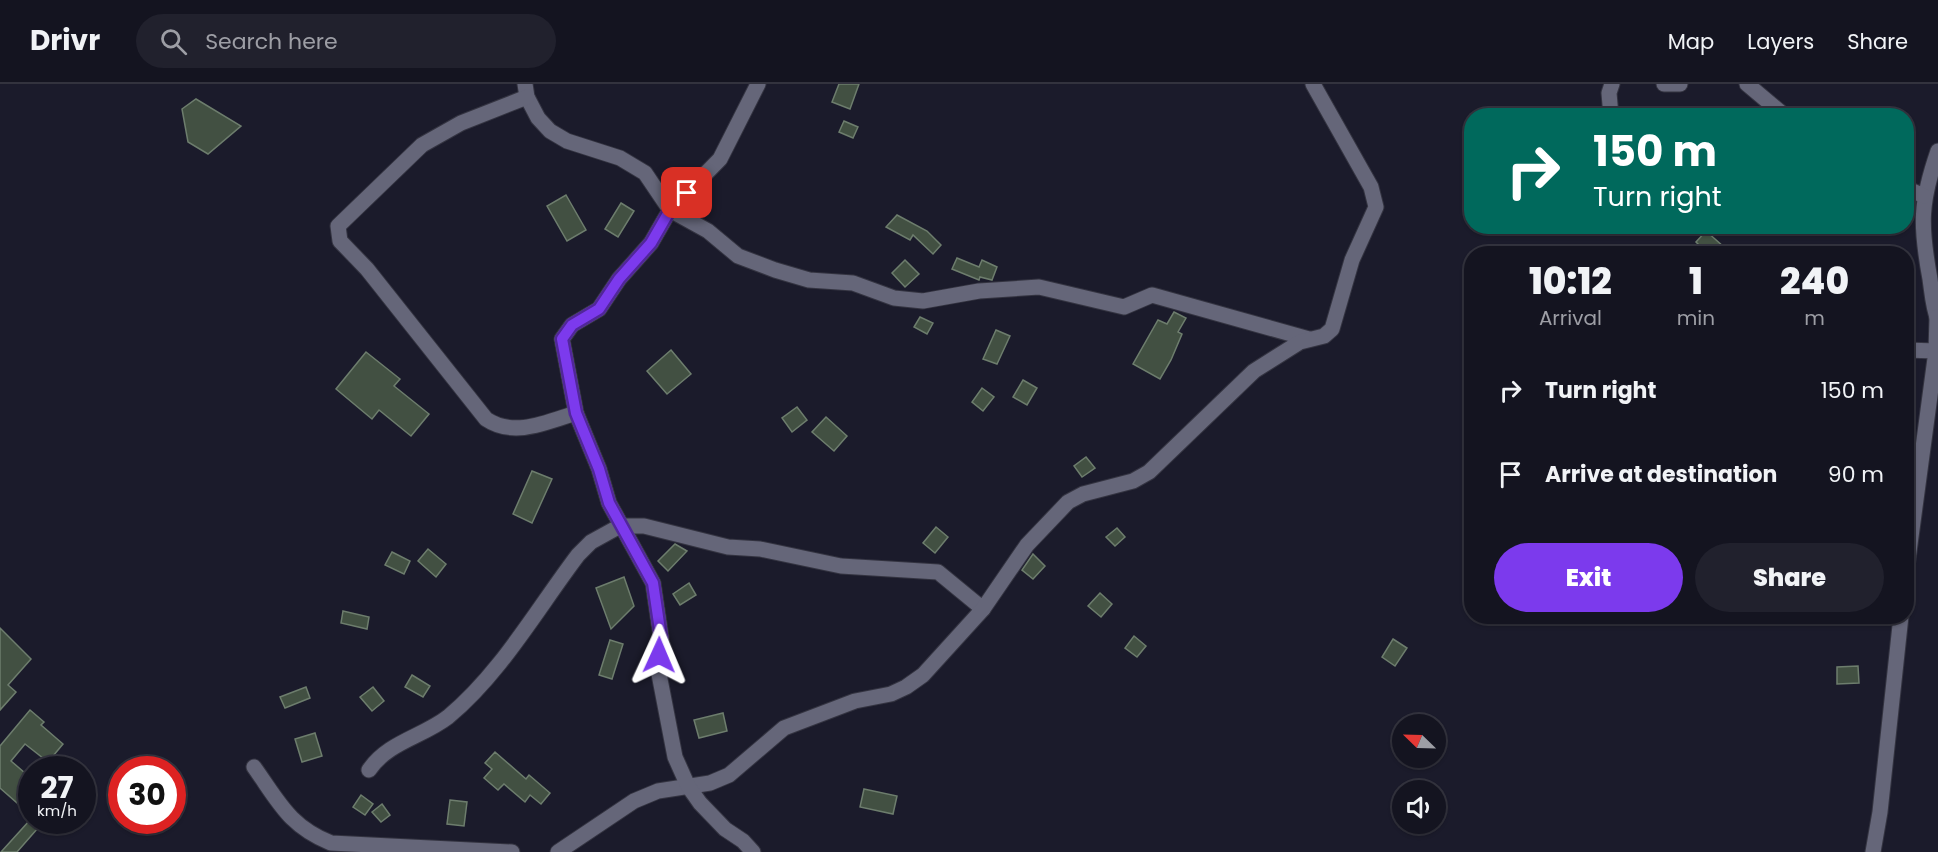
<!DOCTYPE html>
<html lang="en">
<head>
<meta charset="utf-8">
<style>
	body { margin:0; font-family:Poppins,sans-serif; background:#21212d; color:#f1f3f6; height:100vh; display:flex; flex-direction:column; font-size:22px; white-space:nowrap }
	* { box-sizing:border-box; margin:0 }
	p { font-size:20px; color:#9d9ea5 }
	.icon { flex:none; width:33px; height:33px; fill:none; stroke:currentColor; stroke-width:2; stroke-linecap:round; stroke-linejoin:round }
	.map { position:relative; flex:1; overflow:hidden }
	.side { position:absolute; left:1464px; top:162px; width:450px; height:378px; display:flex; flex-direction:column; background:#141420; border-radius:24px; box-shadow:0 2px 4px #0004,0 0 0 2px #33333e }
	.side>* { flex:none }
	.top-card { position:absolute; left:1464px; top:24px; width:450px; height:126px; border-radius:24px; box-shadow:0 2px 4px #0004,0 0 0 2px #33333e; background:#00695c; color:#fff; overflow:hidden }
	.needle { width:39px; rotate:293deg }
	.controls { position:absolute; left:1392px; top:630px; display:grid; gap:12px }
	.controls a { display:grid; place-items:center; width:54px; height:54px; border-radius:50%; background:#141420; box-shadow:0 2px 4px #0004,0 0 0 2px #33333e; font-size:30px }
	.speed { position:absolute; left:18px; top:672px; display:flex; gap:12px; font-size:30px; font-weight:700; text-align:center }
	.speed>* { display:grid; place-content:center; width:78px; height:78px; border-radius:50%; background:#141420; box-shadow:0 2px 4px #0004,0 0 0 2px #33333e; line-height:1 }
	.speed small { font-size:15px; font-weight:400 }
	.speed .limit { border:9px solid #d22; background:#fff; color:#111 }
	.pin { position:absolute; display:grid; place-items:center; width:51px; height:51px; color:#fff; margin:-26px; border-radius:12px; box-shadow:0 3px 9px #0006 }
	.me { position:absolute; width:66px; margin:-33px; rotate:1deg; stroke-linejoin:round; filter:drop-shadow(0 0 4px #0008) }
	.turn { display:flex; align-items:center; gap:21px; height:126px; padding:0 30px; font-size:27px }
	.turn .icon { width:78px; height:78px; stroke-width:2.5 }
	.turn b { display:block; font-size:42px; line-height:51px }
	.eta { display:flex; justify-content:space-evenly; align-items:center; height:102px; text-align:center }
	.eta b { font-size:36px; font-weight:800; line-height:42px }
	.action { display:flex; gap:12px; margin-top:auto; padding:12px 30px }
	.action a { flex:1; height:69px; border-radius:36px; background:#7c3aed; color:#fff; font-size:24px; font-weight:800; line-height:69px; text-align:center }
	.action a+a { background:#21212d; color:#f1f3f6 }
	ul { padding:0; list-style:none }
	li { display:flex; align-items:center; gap:18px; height:84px; padding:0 30px }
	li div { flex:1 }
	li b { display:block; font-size:22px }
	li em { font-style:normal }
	header { display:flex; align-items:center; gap:36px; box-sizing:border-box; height:84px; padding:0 30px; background:#141420; border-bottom:2px solid #33333e }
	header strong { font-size:28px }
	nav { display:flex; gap:33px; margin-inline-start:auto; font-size:21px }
	.search { width:420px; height:54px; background:#21212d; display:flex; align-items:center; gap:15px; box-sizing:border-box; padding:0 21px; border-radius:33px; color:#9d9ea5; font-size:22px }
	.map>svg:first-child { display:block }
	.building { fill:#425042; stroke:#6d7d6d; stroke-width:1.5 }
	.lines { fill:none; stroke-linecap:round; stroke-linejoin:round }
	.street-casing { stroke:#343441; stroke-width:17 }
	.street { stroke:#656679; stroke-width:15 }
	.route-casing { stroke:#51269a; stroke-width:15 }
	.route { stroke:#7c3aed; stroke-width:10 }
</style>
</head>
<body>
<header>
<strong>Drivr</strong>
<div class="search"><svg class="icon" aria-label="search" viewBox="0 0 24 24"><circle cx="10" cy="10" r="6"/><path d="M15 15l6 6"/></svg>Search here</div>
<nav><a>Map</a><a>Layers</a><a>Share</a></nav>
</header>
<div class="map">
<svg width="1938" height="768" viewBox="0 0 1938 768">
	<rect width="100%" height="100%" fill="#1b1b2b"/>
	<g class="building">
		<path d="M839,0H859L850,25L832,18Z"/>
		<path d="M196,15L241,42L208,70L188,58L182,25Z"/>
		<path d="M844,37L858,43L853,54L839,48Z"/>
		<path d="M566,111L586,146L567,157L547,122Z"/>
		<path d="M621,119L634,127L618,153L605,145Z"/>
		<path d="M897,131L927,147L941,161L933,170L913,151L910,156L886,143Z"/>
		<path d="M1706,147L1724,163L1718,170H1691L1699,161L1696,158Z"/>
		<path d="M957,174L979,183L982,176L997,183L992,196L980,193L979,196L952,185Z"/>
		<path d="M905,176L919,190L905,203L892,189Z"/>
		<path d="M1174,228L1186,234L1178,248L1182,250L1171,276L1160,295L1133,280L1158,236L1167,240Z"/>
		<path d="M920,233L933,239L927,250L914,243Z"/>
		<path d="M996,246L1010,252L997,280L983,275Z"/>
		<path d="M671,266L691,290L667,310L647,287Z"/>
		<path d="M366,268L400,295L394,302L429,330L411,352L379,326L372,335L336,305Z"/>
		<path d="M1023,296L1037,304L1027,321L1013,313Z"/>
		<path d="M982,304L994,313L983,327L972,318Z"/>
		<path d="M797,323L807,336L792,348L782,334Z"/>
		<path d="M826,333L847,352L834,367L812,348Z"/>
		<path d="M1086,373L1095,384L1082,393L1074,382Z"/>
		<path d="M532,387L552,395L532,439L513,430Z"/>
		<path d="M936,443L948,453L935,469L923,459Z"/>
		<path d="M1117,444L1125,453L1115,462L1106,453Z"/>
		<path d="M675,460L687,467L668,487L658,477Z"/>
		<path d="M428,465L446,480L436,493L418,477Z"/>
		<path d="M392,468L410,477L404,490L385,481Z"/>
		<path d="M1033,470L1045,482L1033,495L1022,486Z"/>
		<path d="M624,493L634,522L611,545L596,504Z"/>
		<path d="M689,499L696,511L680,521L673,510Z"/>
		<path d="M1100,509L1112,520L1101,533L1088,522Z"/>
		<path d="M343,527L369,533L367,545L341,539Z"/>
		<path d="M0,544L31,575L8,601L16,608L0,626Z"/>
		<path d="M1134,552L1146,562L1137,573L1125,564Z"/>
		<path d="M1393,555L1407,564L1395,582L1382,573Z"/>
		<path d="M610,556L623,560L612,595L599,591Z"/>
		<path d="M1858,582L1859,599L1837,600V583Z"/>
		<path d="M412,591L430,602L423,613L405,603Z"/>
		<path d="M306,603L310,614L285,624L280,613Z"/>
		<path d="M373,603L384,617L372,627L360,613Z"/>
		<path d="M30,626L44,638L41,641L63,660L48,678L25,660L11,677L32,695V732L0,704V662Z"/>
		<path d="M723,629L727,647L699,654L694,636Z"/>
		<path d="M315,649L322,672L302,678L295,655Z"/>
		<path d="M495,668L526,695L529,691L550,709L541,720L530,711L525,718L504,700L498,706L484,694L492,685L485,679Z"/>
		<path d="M864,705L897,712L893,730L860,723Z"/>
		<path d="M361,711L373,720L365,731L353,723Z"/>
		<path d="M450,716L467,718L464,742L447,740Z"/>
		<path d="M382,720L390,731L381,738L372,728Z"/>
		<path d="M30,736H45L17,768H1Z"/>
	</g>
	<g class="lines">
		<g class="street-casing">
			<g id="street">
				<path d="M525,0L527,13L538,34L550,47L567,57L620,74L645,89L670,126L708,147L738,172L775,186L809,196L853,199L894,214L923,217L979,207L1039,203L1124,223L1152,211L1309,255"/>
				<path d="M1664,0H1680"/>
				<path d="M1747,0L1785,32"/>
				<path d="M527,13L461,39L422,61L338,142L340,157L367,185L486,335C514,354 547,338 576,329"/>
				<path d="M1611,32L1609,9L1612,0"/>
				<path d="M1938,67C1920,119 1920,141 1930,195C1932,209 1933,224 1938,236"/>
				<path d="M1906,104L1924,112"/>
				<path d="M1906,266L1936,267"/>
				<path d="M1906,490L1936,267L1937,233"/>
				<path d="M254,683C279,718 289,742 331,759L512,768"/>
				<path d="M369,686C388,658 422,653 448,633C501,589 537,525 578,471L591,458L620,442H644L728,463L760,465L841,482L938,488L983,525"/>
				<path d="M558,768L634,717L658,707L710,699L729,691L784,644L855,617L891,610L906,603L923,591L983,525L1027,461L1068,418L1083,410L1133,397L1149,388L1254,287L1300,258L1324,252L1332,245L1352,176L1376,123L1371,103L1313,0"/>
				<path d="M753,768L743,757L725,745L700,719L688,702L675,673L659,590L661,553L653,499L609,419L599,385L576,329L562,255L572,241L599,225L619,195L651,159L670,126L720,75L758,0"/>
				<path d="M1873,768L1880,728L1901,532"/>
			</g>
		</g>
		<use href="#street" class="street"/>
	</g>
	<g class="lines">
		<g class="route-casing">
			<path id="route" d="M659,571L661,553L653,499L609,419L599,385L576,329L562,255L572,241L599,225L619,195L651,159L670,126L687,109"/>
		</g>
		<use href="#route" class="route"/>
	</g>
</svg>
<div class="controls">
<a><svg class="needle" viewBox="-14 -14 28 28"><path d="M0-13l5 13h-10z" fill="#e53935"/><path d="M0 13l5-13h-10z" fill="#9d9ea5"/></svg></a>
<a><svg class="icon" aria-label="sound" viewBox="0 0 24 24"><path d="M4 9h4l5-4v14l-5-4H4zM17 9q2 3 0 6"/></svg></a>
</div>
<div class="speed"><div>27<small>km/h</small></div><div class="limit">30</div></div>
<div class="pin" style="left:687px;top:109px;background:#d93025"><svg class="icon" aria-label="arrive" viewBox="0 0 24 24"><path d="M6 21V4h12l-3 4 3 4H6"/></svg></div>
<svg class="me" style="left:659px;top:571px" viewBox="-20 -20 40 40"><path d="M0-17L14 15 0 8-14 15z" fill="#7c3aed" stroke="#fff" stroke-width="4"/></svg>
<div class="top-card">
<div class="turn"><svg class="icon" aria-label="right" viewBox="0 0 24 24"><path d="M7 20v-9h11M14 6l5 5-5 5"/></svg><div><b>150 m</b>Turn right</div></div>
</div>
<section class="side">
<div class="eta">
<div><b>10:12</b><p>Arrival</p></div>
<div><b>1</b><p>min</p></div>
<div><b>240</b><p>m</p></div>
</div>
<ul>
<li><svg class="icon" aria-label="right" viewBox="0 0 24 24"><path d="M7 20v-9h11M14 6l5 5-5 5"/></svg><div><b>Turn right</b></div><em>150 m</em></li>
<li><svg class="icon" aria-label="arrive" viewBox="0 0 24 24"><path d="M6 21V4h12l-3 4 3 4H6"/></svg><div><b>Arrive at destination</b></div><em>90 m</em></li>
</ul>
<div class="action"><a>Exit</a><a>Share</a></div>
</section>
</div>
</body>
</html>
